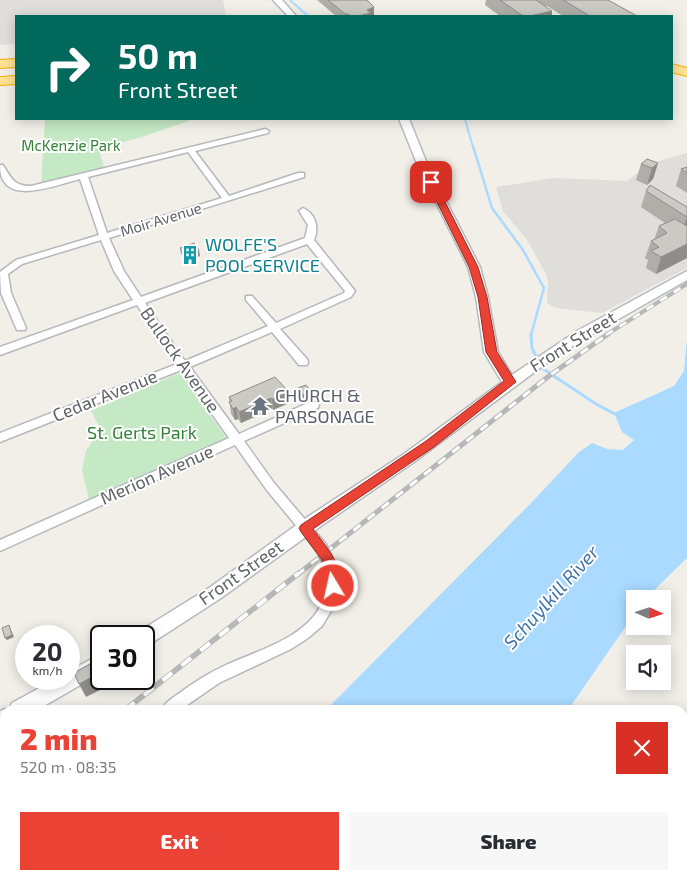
<!DOCTYPE html>
<html lang="en">
<head>
<meta charset="utf-8">
<style>
	body { margin:0; font-family:"Exo 2",sans-serif; background:#f7f7f7; color:#2b2b33; height:100vh; display:flex; flex-direction:column; font-size:19px; white-space:nowrap }
	* { box-sizing:border-box; margin:0 }
	p { font-size:16px; color:#7c7c81 }
	.icon { flex:none; width:28px; height:28px; fill:none; stroke:currentColor; stroke-width:2; stroke-linecap:round; stroke-linejoin:round }
	.map { position:relative; flex:1; overflow:hidden }
	.details { position:absolute; left:0px; top:705px; width:688px; height:175px; display:flex; flex-direction:column; background:#fff; border-radius:15px 15px 0 0; box-shadow:0 2px 12px #0003 }
	.details>* { flex:none }
	.banner { position:absolute; left:15px; top:15px; width:658px; height:105px; border-radius:0px; box-shadow:0 2px 12px #0003; background:#00695c; color:#fff; overflow:hidden }
	.needle { width:32px; rotate:93deg }
	.fabs { position:absolute; left:626px; top:590px; display:grid; gap:10px }
	.fabs a { display:grid; place-items:center; width:45px; height:45px; border-radius:0px; background:#fff; box-shadow:0 2px 12px #0003; font-size:25px }
	.speed { position:absolute; left:15px; top:625px; display:flex; gap:10px; font-size:25px; font-weight:700; text-align:center }
	.speed>* { display:grid; place-content:center; width:65px; height:65px; border-radius:50%; background:#fff; box-shadow:0 2px 12px #0003; line-height:1 }
	.speed small { font-size:12px; font-weight:400 }
	.speed .limit { border:2px solid #111; border-radius:8px; background:#fff; color:#111 }
	.pin { position:absolute; display:grid; place-items:center; width:42px; height:42px; color:#fff; margin:-21px; border-radius:10px; box-shadow:0 2px 8px #0006 }
	.me { position:absolute; width:55px; margin:-28px; rotate:351deg; stroke-linejoin:round; filter:drop-shadow(0 0 4px #0008) }
	.turn { display:flex; align-items:center; gap:18px; height:105px; padding:0 20px; font-size:22px }
	.turn .icon { width:65px; height:65px; stroke-width:2.5 }
	.turn b { display:block; font-size:35px; line-height:42px }
	.round { display:grid; place-items:center; flex:none; width:52px; height:52px; border-radius:0px; background:#f7f7f7 }
	.overview { display:flex; align-items:center; justify-content:space-between; height:85px; padding:0 20px }
	h1 { font-size:30px; font-weight:800; line-height:38px; color:#ea4335 }
	.action { display:flex; gap:10px; margin-top:auto; padding:10px 20px }
	.action a { flex:1; height:58px; border-radius:0px; background:#ea4335; color:#fff; font-size:20px; font-weight:800; line-height:58px; text-align:center }
	.action a+a { background:#f7f7f7; color:#2b2b33 }
	.map>svg:first-child { display:block }
	.industrial { fill:#e0deda }
	.green { fill:#c5e8c5 }
	.water { fill:#aadaff }
	.lines { fill:none; stroke-linecap:round; stroke-linejoin:round }
	.stream-far2 { stroke:#aadaff; stroke-width:2 }
	.stream-far1 { stroke:#aadaff; stroke-width:2.5 }
	.stream { stroke:#aadaff; stroke-width:3 }
	.street-casing { stroke:#b5b8bc; stroke-width:3 }
	.secondary-casing { stroke:#b6babf; stroke-width:3 }
	.highway-casing { stroke:#f9ab00; stroke-width:2 }
	.street { fill:#fff; fill-rule:evenodd }
	.secondary { fill:#fff; fill-rule:evenodd }
	.highway { fill:#fde293; fill-rule:evenodd }
	.rail-far2-casing { stroke:#b6b7b8; stroke-width:4 }
	.rail-far1-casing { stroke:#b6b7b8; stroke-width:5 }
	.rail-casing { stroke:#b6b7b8; stroke-width:5.5 }
	.rail-far2 { stroke:#fff; stroke-width:2.5; stroke-dasharray:8; stroke-linecap:butt }
	.rail-far1 { stroke:#fff; stroke-width:3; stroke-dasharray:9; stroke-linecap:butt }
	.rail { stroke:#fff; stroke-width:4; stroke-dasharray:12; stroke-linecap:butt }
	.street-bridge-casing { stroke:#b5b8bc; stroke-width:14; stroke-linecap:butt }
	.street-bridge { stroke:#fff; stroke-width:11 }
	.wall { fill:#afaea9 }
	.shaded-wall { fill:#8f8d8a }
	.building { fill:#cccac5; stroke:#8f8d8a }
	.route { fill:#ea4335; stroke:#982c22 }
	.labels { text-anchor:middle; stroke-width:4; stroke-linejoin:round; paint-order:stroke }
	.far-park-label { font-size:15px; fill:#348238; stroke:#fff }
	.far-street-label { font-size:15px; fill:#5f6368; stroke:#fff }
	.culture-label { font-size:18px; fill:#0d838f; stroke:#fff; text-anchor:start }
	.street-label { font-size:18px; fill:#5f6368; stroke:#fff }
	.worship-label { font-size:18px; fill:#5b616d; stroke:#fff; text-anchor:start }
	.park-label { font-size:18px; fill:#348238; stroke:#fff }
	.water-label { font-size:19px; font-style:italic; fill:#4174aa; stroke:#fff }
</style>
</head>
<body>
<div class="map">
<svg width="687" height="880" viewBox="0 0 687 880">
	<rect width="100%" height="100%" fill="#f1efe8"/>
	<g class="industrial">
		<path d="M0,0H223L226,16H16V44L0,45Z"/>
		<path d="M687,153V268L602,313L556,308L547,303L548,281L546,274L527,240L503,211L496,187L554,178L627,181L649,164Z"/>
	</g>
	<g class="green">
		<path d="M45,119H194L145,136L99,149L104,168L41,184Z"/>
		<path d="M180,373L227,439L89,500L82,470L86,451L99,431V426L91,411Z"/>
	</g>
	<g class="water">
		<path d="M687,338V558L645,599H635V613L568,710H326L533,501L578,453L592,443L607,449L623,450L634,440L622,432L614,413L674,386L684,371Z"/>
		<path d="M161,875H442L437,880H156Z"/>
	</g>
	<g class="lines">
		<g class="stream-far2">
			<path d="M290,0L308,16"/>
			<path d="M465,119L473,147"/>
		</g>
		<path class="stream-far1" d="M473,146L492,208L523,250L544,288L531,335"/>
		<path class="stream" d="M531,334L532,348L542,368L596,404L615,414"/>
		<g class="street-casing">
			<g id="street">
				<path d="M265,129L269,131L268,133L195,151L229,196L298,173H304V177L109,238L124,271L141,297L305,238L308,225L299,211L303,208C316,214 319,228 314,240L355,291L351,297L280,329L307,359L308,362L307,365H299L272,332L190,367L239,434L310,402H318L319,405L318,408L244,441L274,483L325,543L327,547L325,551L321,552L317,551L266,489L235,445L0,551V540L229,438L181,370L0,442V433L177,364L137,305L0,355V347L133,300L114,271L101,240L22,264L8,274L11,293L26,328L25,330H17L1,293L0,272L16,260L99,235L80,179C55,185 0,209 0,165H3C11,178 14,186 31,186ZM188,152L222,198L107,233L88,177ZM307,244L345,291L344,293L276,323L252,296H246V300L268,326L185,361L145,303Z"/>
				<path d="M330,560L334,561L339,588L334,606L322,626L308,638L291,649L219,683L180,710H162C165,702 174,697 181,692C194,682 209,673 224,666C253,652 293,642 314,616C320,608 325,598 326,588C326,579 321,569 326,561Z"/>
				<path d="M5,837V855L0,857V839Z"/>
			</g>
		</g>
		<g class="secondary-casing">
			<g id="secondary">
				<path d="M273,0H282L296,16H288Z"/>
				<path d="M399,119H409L428,166L480,267L488,297L498,352L512,375L577,331L687,271V280L587,337L552,359L414,462L321,526L221,598L150,644L144,646V636H136L138,632L209,588L309,516L404,454L502,382L484,352L476,297L468,267L418,166Z"/>
				<path d="M101,654V673L37,710H9L12,703L56,679H69V671Z"/>
				<path d="M5,709L8,710H5V728L0,730V711Z"/>
			</g>
		</g>
		<g class="highway-casing">
			<g id="highway">
				<path d="M16,59V67L0,68V60Z"/>
				<path d="M671,64L687,68V76L671,72Z"/>
				<path d="M16,76V84L0,85V77Z"/>
			</g>
		</g>
		<use href="#street" class="street"/>
		<use href="#secondary" class="secondary"/>
		<use href="#highway" class="highway"/>
		<g class="rail-far2-casing">
			<path id="rail-far2" d="M606,335L687,284"/>
		</g>
		<g class="rail-far1-casing">
			<path id="rail-far1" d="M297,575L549,376L608,334"/>
		</g>
		<g class="rail-casing">
			<g id="rail">
				<path d="M125,710L299,573"/>
				<path d="M0,809L5,805"/>
			</g>
		</g>
		<use href="#rail-far2" class="rail-far2"/>
		<use href="#rail-far1" class="rail-far1"/>
		<use href="#rail" class="rail"/>
		<g class="street-bridge-casing">
			<path id="street-bridge" d="M321,547L330,565"/>
		</g>
		<use href="#street-bridge" class="street-bridge"/>
	</g>
	<g class="wall">
		<path d="M317,0H367L374,16H336Z"/>
		<path d="M486,0H608L637,16H563L547,6H545L552,16H500L485,5Z"/>
		<path d="M658,163L653,179L647,185L636,180L641,164Z"/>
		<path d="M687,167V193L676,186L681,169Z"/>
		<path d="M646,191L687,207V258L656,274L646,268L648,260L645,258L651,241L654,240L659,226L665,223L641,207Z"/>
		<path d="M180,248L200,256L186,260L181,254Z"/>
		<path d="M298,388L311,391L312,394L303,398L298,391Z"/>
		<path d="M289,392V403L273,410L272,409L241,423L238,419L235,420L231,414L229,397Z"/>
		<path d="M607,875H682L680,880H604Z"/>
	</g>
	<g class="shaded-wall">
		<path d="M374,7V16H358L367,10Z"/>
		<path d="M552,11V16H530Z"/>
		<path d="M658,163L653,179L647,185L652,168Z"/>
		<path d="M687,217V231L681,234Z"/>
		<path d="M687,244V258L656,274L661,257Z"/>
		<path d="M199,250L200,256L186,260L185,254Z"/>
		<path d="M311,391L312,394L303,398V395Z"/>
		<path d="M289,392V403L273,410L272,399Z"/>
		<path d="M271,398L272,409L241,423L239,412Z"/>
		<path d="M236,407L238,419L235,420L233,409Z"/>
		<path d="M9,625L14,637L7,640L5,638Z"/>
		<path d="M101,672V679H119L114,683L86,697L79,684Z"/>
	</g>
	<g class="building">
		<path d="M328,0H367L374,7L367,10L371,13L358,16H351L348,14H345Z"/>
		<path d="M500,0H536L552,11L530,16H523Z"/>
		<path d="M563,0H608L637,16H590Z"/>
		<path d="M647,159L658,163L652,168L641,164Z"/>
		<path d="M687,167V173L681,169Z"/>
		<path d="M650,185L687,207V217L646,191Z"/>
		<path d="M675,219L687,226V244L661,257L651,251L659,247L651,241L667,233L659,226Z"/>
		<path d="M194,243L199,250L185,254L180,248Z"/>
		<path d="M275,377L289,392L272,399L271,398L239,412L236,407L233,409L229,402L232,401L229,397Z"/>
		<path d="M306,385L311,391L303,395L298,388Z"/>
		<path d="M9,625L12,635L5,638L2,628Z"/>
		<path d="M101,655V672L79,684L74,673L95,661L96,658Z"/>
		<path d="M682,863L687,866V868L680,880H606L609,875H682Z"/>
	</g>
	<path class="route" d="M428,180L435,182L478,267L487,297L497,352L516,382L434,447L313,529C325,545 347,569 337,590L333,592L328,590L322,560L301,532L299,528L301,525L426,441L504,381L486,352L478,297L469,267L427,182Z"/>
	<defs>
		<g id="building-bare" transform="scale(1.5)"><path d="M-4-6H4V6H1V3H-1V6H-4ZM-2.5-4.3h1.7v1.8h-1.7ZM.8-4.3h1.7v1.8H.8ZM-2.5-1h1.7V.8h-1.7ZM.8-1h1.7V.8H.8Z" fill="#0f9aa8" stroke="#fff" stroke-width="2.5" paint-order="stroke"/></g>
		<g id="temple-bare" transform="scale(1.5)"><path d="M0-6L5-2H3V0L6.5 2.5H4V6H1.5V3h-3V6H-4V2.5H-6.5L-3 0V-2H-5Z" fill="#6b7280" stroke="#fff" stroke-width="2.5" paint-order="stroke"/></g>
	</defs>
	<g fill-rule="evenodd">
		<use href="#building-bare" x="190" y="255"/>
		<use href="#temple-bare" x="260" y="406"/>
	</g>
	<g class="labels">
		<g class="far-park-label">
			<text x="71" y="151">McKenzie Park</text>
		</g>
		<g class="far-street-label">
			<text transform="translate(161 220) rotate(-17)" y="5">Moir Avenue</text>
		</g>
		<g class="culture-label">
			<text x="205" y="251">WOLFE'S<tspan x="205" dy="21">POOL SERVICE</tspan></text>
		</g>
		<g class="street-label">
			<text transform="translate(573 342) rotate(-32)" y="6">Front Street</text>
			<text transform="translate(180 360) rotate(55)" y="6">Bullock Avenue</text>
			<text transform="translate(105 396) rotate(-22)" y="6">Cedar Avenue</text>
			<text transform="translate(157 475) rotate(-24)" y="6">Merion Avenue</text>
			<text transform="translate(241 573) rotate(-35)" y="6">Front Street</text>
		</g>
		<g class="worship-label">
			<text x="275" y="402">CHURCH &amp;<tspan x="275" dy="21">PARSONAGE</tspan></text>
		</g>
		<g class="park-label">
			<text x="142" y="439">St. Gerts Park</text>
		</g>
		<g class="water-label">
			<text transform="translate(551 597) rotate(-48)" y="7">Schuylkill River</text>
		</g>
	</g>
</svg>
<div class="fabs">
<a><svg class="needle" viewBox="-14 -14 28 28"><path d="M0-13l5 13h-10z" fill="#e53935"/><path d="M0 13l5-13h-10z" fill="#7c7c81"/></svg></a>
<a><svg class="icon" aria-label="sound" viewBox="0 0 24 24"><path d="M4 9h4l5-4v14l-5-4H4zM17 9q2 3 0 6"/></svg></a>
</div>
<div class="speed"><div>20<small>km/h</small></div><div class="limit">30</div></div>
<div class="pin" style="left:431px;top:182px;background:#d93025"><svg class="icon" aria-label="arrive" viewBox="0 0 24 24"><path d="M6 21V4h12l-3 4 3 4H6"/></svg></div>
<svg class="me" style="left:333px;top:586px" viewBox="-20 -20 40 40"><circle r="17" fill="#ea4335" stroke="#fff" stroke-width="3"/><path d="M0-11L8 9 0 5-8 9z" fill="#fff"/></svg>
<div class="banner">
<div class="turn"><svg class="icon" aria-label="right" viewBox="0 0 24 24"><path d="M7 20v-9h11M14 6l5 5-5 5"/></svg><div><b>50 m</b>Front Street</div></div>
</div>
<section class="details">
<div class="overview"><div><h1>2 min</h1><p>520 m · 08:35</p></div><a class="round" style="background:#d93025;color:#fff"><svg class="icon" aria-label="close" viewBox="0 0 24 24"><path d="M6 6l12 12M18 6L6 18"/></svg></a></div>
<div class="action"><a>Exit</a><a>Share</a></div>
</section>
</div>
</body>
</html>
